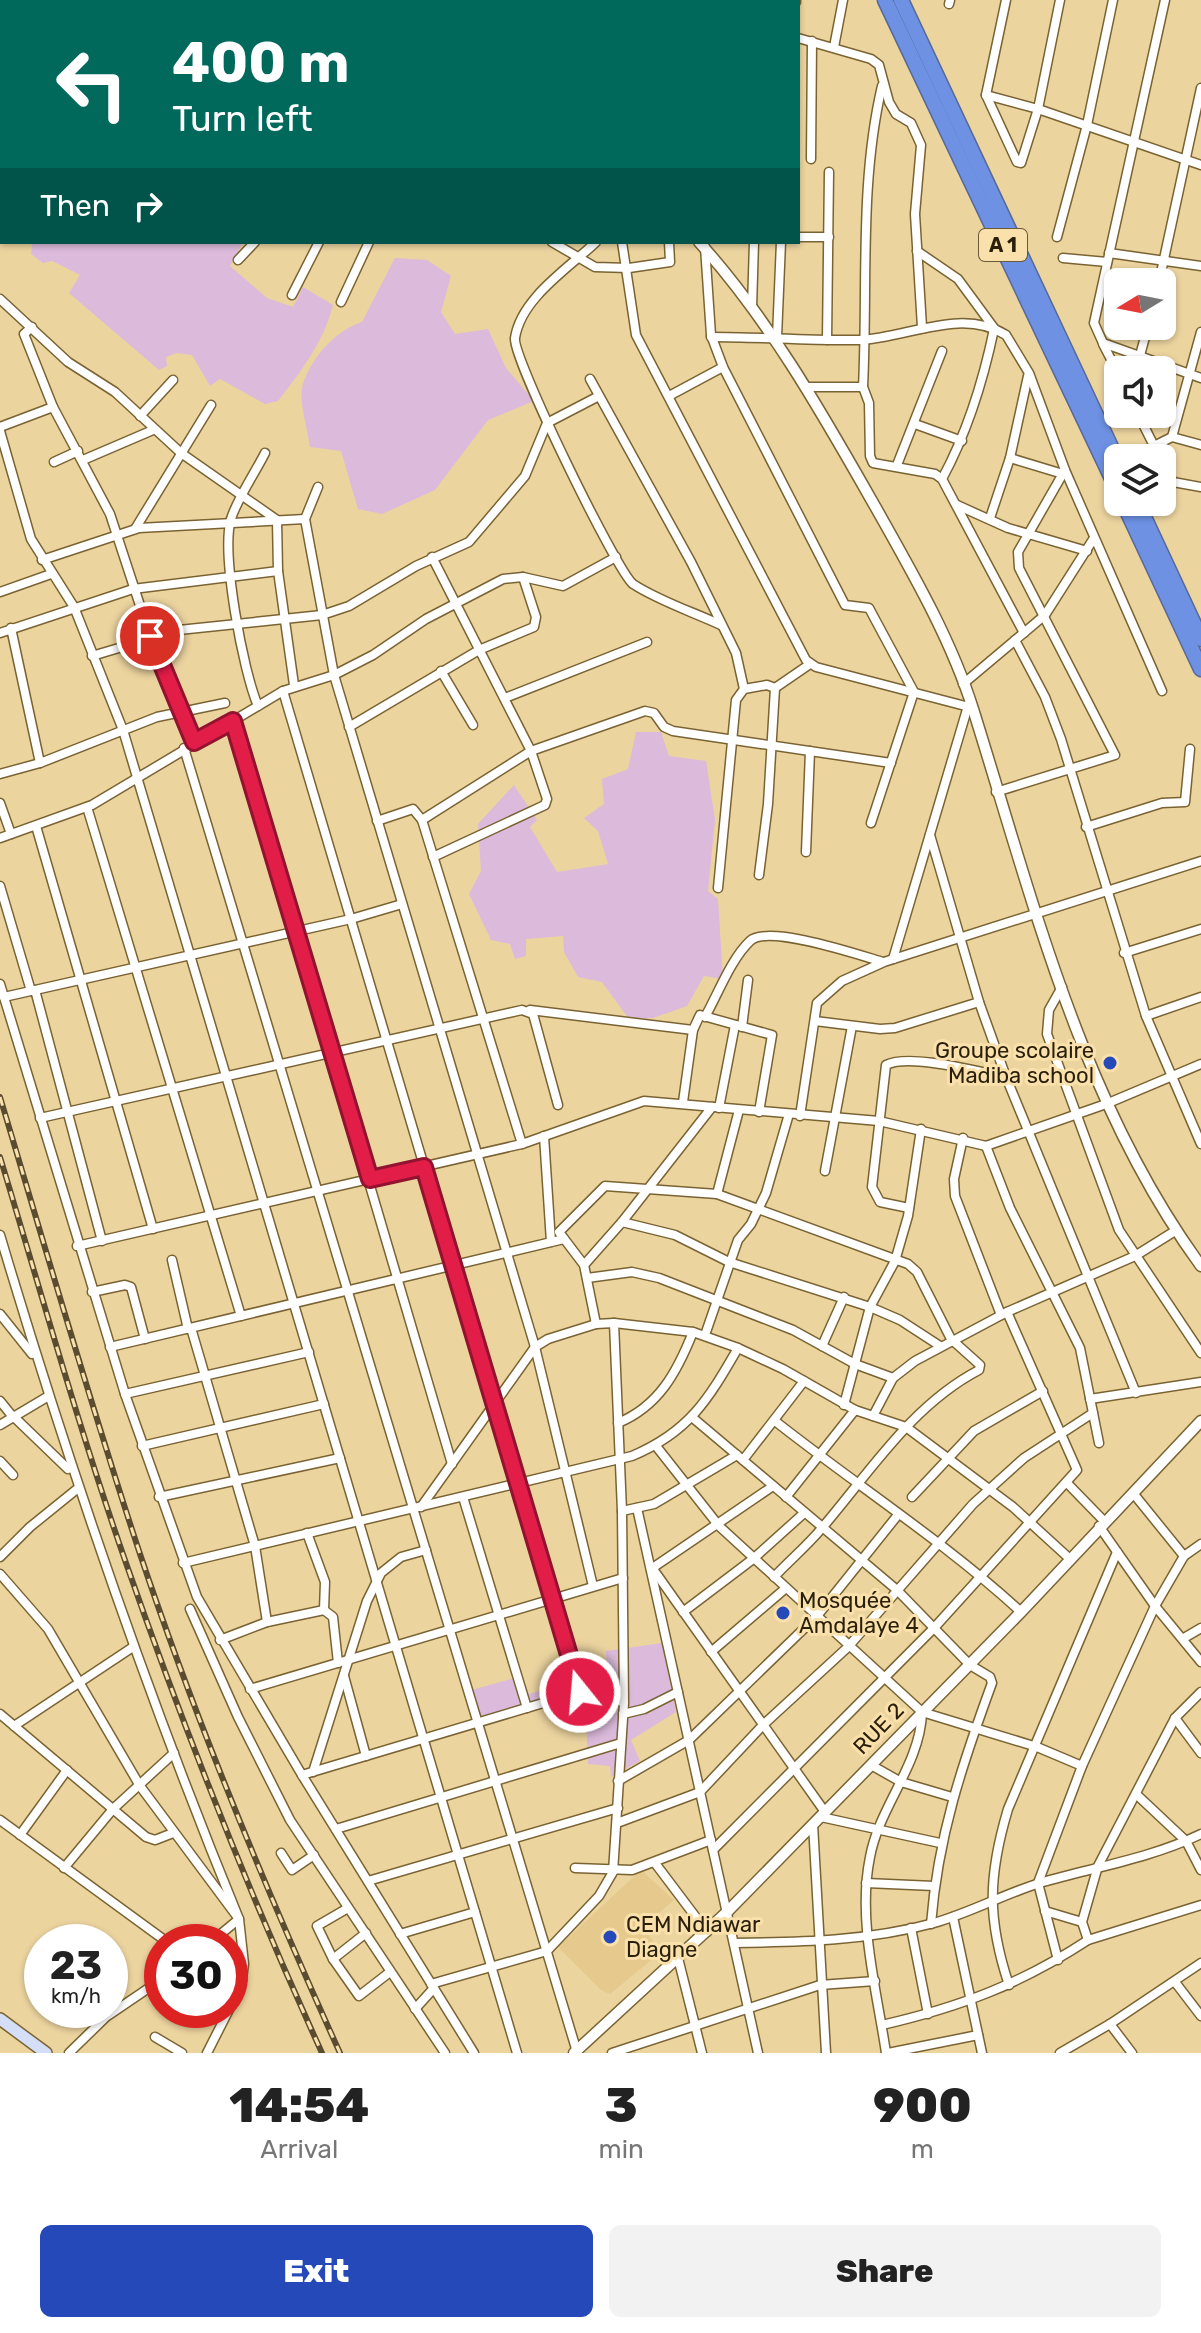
<!DOCTYPE html>
<html lang="en">
<head>
<meta charset="utf-8">
<style>
	body { margin:0; font-family:Rubik,sans-serif; background:#f2f2f2; color:#222; height:100vh; display:flex; flex-direction:column; font-size:30px; white-space:nowrap }
	* { box-sizing:border-box; margin:0 }
	p { font-size:26px; color:#767676 }
	.icon { flex:none; width:44px; height:44px; fill:none; stroke:currentColor; stroke-width:2; stroke-linecap:round; stroke-linejoin:round }
	.map { position:relative; height:2053px; overflow:hidden }
	.side { display:flex; flex-direction:column; background:#fff; flex:1 }
	.side>* { flex:none }
	.hud { position:absolute; left:0px; top:0px; width:800px; height:244px; box-shadow:0 2px 6px #0004; background:#00695c; color:#fff; overflow:hidden }
	.needle { width:52px; rotate:260deg }
	.controls { position:absolute; left:1104px; top:268px; display:grid; gap:16px }
	.controls a { display:grid; place-items:center; width:72px; height:72px; border-radius:12px; background:#fff; box-shadow:0 2px 6px #0004; font-size:40px }
	.speed { position:absolute; left:24px; top:1924px; display:flex; gap:16px; font-size:40px; font-weight:700; text-align:center }
	.speed>* { display:grid; place-content:center; width:104px; height:104px; border-radius:50%; background:#fff; box-shadow:0 2px 6px #0004; line-height:1 }
	.speed small { font-size:20px; font-weight:400 }
	.speed .limit { border:12px solid #d22; background:#fff; color:#111 }
	.pin { position:absolute; display:grid; place-items:center; width:68px; height:68px; color:#fff; margin:-34px; border:4px solid #fff; border-radius:50%; box-shadow:0 2px 8px #0007 }
	.me { position:absolute; width:88px; margin:-44px; rotate:343deg; stroke-linejoin:round; filter:drop-shadow(0 0 6px #0008) }
	.turn { display:flex; align-items:center; gap:28px; height:168px; padding:0 40px; font-size:36px }
	.turn .icon { width:104px; height:104px; stroke-width:2.5 }
	.turn b { display:block; font-size:56px; line-height:68px }
	.then { display:flex; align-items:center; height:76px; padding:0 40px; background:#0003; gap:16px; font-size:30px }
	.eta { display:flex; justify-content:space-evenly; align-items:center; height:136px; text-align:center }
	.eta b { font-size:48px; font-weight:800; line-height:56px }
	.primary-button { display:flex; gap:16px; margin-top:auto; padding:16px 40px }
	.primary-button a { flex:1; height:92px; border-radius:12px; background:#2549b8; color:#fff; font-size:32px; font-weight:800; line-height:92px; text-align:center }
	.primary-button a+a { background:#f2f2f2; color:#222 }
	.map>svg:first-child { display:block }
	.built { fill:#e6c98d }
	.green { fill:#dbbadb }
	.lines { fill:none; stroke-linecap:round; stroke-linejoin:round }
	.minor-casing { stroke:#7a6332; stroke-width:11 }
	.tertiary-casing { stroke:#7a6332; stroke-width:13 }
	.secondary-casing { stroke:#7a6332; stroke-width:14 }
	.motorway-casing { stroke:#566997; stroke-width:17 }
	.minor { stroke:#fff; stroke-width:8 }
	.tertiary { stroke:#fff; stroke-width:10 }
	.secondary { stroke:#d4def7; stroke-width:11 }
	.motorway { stroke:#6e91e3; stroke-width:14 }
	.rail-casing { stroke:#5a4c30; stroke-width:6 }
	.rail { stroke:#fae1ac; stroke-width:3; stroke-dasharray:9; stroke-linecap:butt }
	.route-casing { stroke:#92132f; stroke-width:20 }
	.route { stroke:#e11d48; stroke-width:14 }
	.poi-dot { fill:#2549b8; stroke:#fae1ac; stroke-width:3 }
	.labels { text-anchor:middle; stroke-width:6; stroke-linejoin:round; paint-order:stroke }
	.shield { fill:#fae1ac; stroke:#68593b; stroke-width:2 }
	.shield-label { font-size:20px; font-weight:bold; fill:#291f0b }
	.poi-label { font-size:22px; fill:#291f0b; stroke:#fae1ac; text-anchor:start }
	.street-label { font-size:22px; fill:#291f0b; stroke:#fae1ac }
</style>
</head>
<body>
<div class="map">
<svg width="1201" height="2053" viewBox="0 0 1201 2053">
	<rect width="100%" height="100%" fill="#ecd49f"/>
	<path class="built" d="M641,1870L674,1900L643,1927L661,1952L610,1994L601,1990L558,1947Z"/>
	<g class="green">
		<path d="M27,242H240L242,244L230,266L267,298L293,307L303,287L333,305C323,343 302,370 278,401L265,404L220,379L210,386L192,355L177,353L166,357L167,366L159,370L69,293L80,275L52,261L43,263L31,254L32,245Z"/>
		<path d="M395,258L427,260L451,276L441,312L455,334L488,329L506,368L534,401L488,420L435,490L382,514L358,509L341,451L310,447C308,430 298,401 303,384C311,358 336,330 362,322Z"/>
		<path d="M636,732H661L669,756L706,761L715,820L708,891L718,899L723,979L704,976L687,1006L653,1018L629,1019L602,982L578,977L564,952L563,936L526,939V956L515,959L510,944L491,940L469,894L481,871L478,824L514,785L537,820L530,827L557,872L608,864L598,831L584,818L604,804L602,779L628,769Z"/>
		<path d="M662,1643L676,1712L631,1740L640,1761L611,1777L610,1766L588,1764L586,1715L596,1712L592,1690L477,1724L468,1691L522,1676L529,1694L607,1672L606,1651Z"/>
	</g>
	<g class="lines">
		<g class="minor-casing">
			<g id="minor">
				<path d="M122,0L128,2"/>
				<path d="M247,0L252,2"/>
				<path d="M1006,0L986,95L1038,109L1201,165"/>
				<path d="M1165,0L1094,323L1103,343L1201,378"/>
				<path d="M23,2L25,0"/>
				<path d="M71,2L72,0"/>
				<path d="M168,2V0"/>
				<path d="M258,2L260,0"/>
				<path d="M320,2L321,0"/>
				<path d="M381,2L382,0"/>
				<path d="M443,2V0"/>
				<path d="M551,2V0"/>
				<path d="M580,2L583,0"/>
				<path d="M615,2L618,0"/>
				<path d="M672,2L676,0"/>
				<path d="M748,2V0"/>
				<path d="M796,2V0"/>
				<path d="M949,4L950,0"/>
				<path d="M0,25L2,23"/>
				<path d="M798,38L871,59L879,65L889,102L896,114L911,123L921,145L915,214L922,327"/>
				<path d="M834,47L843,0"/>
				<path d="M0,54L2,56"/>
				<path d="M882,86C859,184 868,286 863,387L869,403L870,456L873,463L935,474L942,479L1024,633"/>
				<path d="M0,87L2,84"/>
				<path d="M986,95L1017,162L1021,163L1038,109L1060,0"/>
				<path d="M0,107L2,109"/>
				<path d="M811,159L812,41"/>
				<path d="M798,237H829"/>
				<path d="M1057,237L1087,125L1113,0"/>
				<path d="M552,242L595,267L629,268L670,262L669,242"/>
				<path d="M596,242C569,268 521,298 515,338C512,357 617,572 633,584C659,601 693,612 721,625"/>
				<path d="M622,242L636,335L806,660L816,667L973,708"/>
				<path d="M705,247L711,335L723,367L845,605L869,608L914,692L871,823"/>
				<path d="M917,251L958,279L994,328"/>
				<path d="M1109,253L1201,266"/>
				<path d="M1063,258L1107,262"/>
				<path d="M238,260L255,242"/>
				<path d="M1159,282L1201,88"/>
				<path d="M292,295L319,242"/>
				<path d="M0,299L68,362L115,392L181,453L277,520L278,571L294,685"/>
				<path d="M341,302L369,242"/>
				<path d="M752,308L754,242"/>
				<path d="M32,327L24,334L53,407L110,514L150,636L194,742"/>
				<path d="M711,337C761,337 811,341 860,340C907,338 961,307 1006,335L1029,373L1065,470L1162,691"/>
				<path d="M777,337L781,242"/>
				<path d="M827,340L829,172"/>
				<path d="M1103,344L1118,373"/>
				<path d="M1139,359L1148,326"/>
				<path d="M590,379L691,562L736,653L744,689"/>
				<path d="M808,387H863"/>
				<path d="M669,396L723,367"/>
				<path d="M1138,414L1160,458"/>
				<path d="M140,416L173,380"/>
				<path d="M915,424L962,441"/>
				<path d="M0,427L53,407"/>
				<path d="M0,431L31,539L74,607L123,730L517,2053"/>
				<path d="M1172,437L1201,332"/>
				<path d="M1154,446L1172,437L1201,445"/>
				<path d="M1010,458L1063,474"/>
				<path d="M83,460L153,430"/>
				<path d="M1162,461L1173,482L1201,487"/>
				<path d="M54,462L78,451"/>
				<path d="M897,465L942,351"/>
				<path d="M942,479C968,431 983,382 994,329"/>
				<path d="M318,487L305,519L334,675L535,1347L593,1586"/>
				<path d="M957,505L1008,528L1087,551"/>
				<path d="M990,518L1010,458L1028,376"/>
				<path d="M135,529L211,405"/>
				<path d="M432,557L531,751L547,799L545,805L433,857"/>
				<path d="M42,560L139,528L305,519"/>
				<path d="M0,592L51,574"/>
				<path d="M11,628L40,763"/>
				<path d="M0,633L133,589L278,571"/>
				<path d="M1015,640L1045,697L1061,739L1146,1016L1201,1144"/>
				<path d="M92,656L179,630L322,615L349,606L416,566L469,542L525,476L547,423L599,396"/>
				<path d="M441,671L473,725"/>
				<path d="M963,684L1045,615L1094,538"/>
				<path d="M283,691L580,1692"/>
				<path d="M505,698L647,642"/>
				<path d="M258,706C243,671 221,554 231,519C237,499 255,473 265,453"/>
				<path d="M233,721L452,1464"/>
				<path d="M349,727L479,650L534,627L536,617L523,577"/>
				<path d="M184,748L577,2052"/>
				<path d="M0,774L40,763L157,717L225,703"/>
				<path d="M996,792L1115,755L1019,568L1018,552L1065,470"/>
				<path d="M0,803L11,834"/>
				<path d="M87,807L241,1316"/>
				<path d="M422,820L531,751L645,711L654,713L664,727L673,731L891,763"/>
				<path d="M377,821L413,809L422,820L522,1144"/>
				<path d="M36,826L153,1229"/>
				<path d="M1086,827L1162,803L1185,802L1190,749"/>
				<path d="M930,835L979,1002L1006,1077L1136,1393"/>
				<path d="M0,838L92,805L283,691L334,675L373,655L426,619L503,579L523,577L563,586L616,557"/>
				<path d="M806,852L810,751"/>
				<path d="M759,875L768,804L775,688"/>
				<path d="M0,886L31,991"/>
				<path d="M718,888L736,700L744,689L767,685L775,688L810,664"/>
				<path d="M1124,953L1201,929"/>
				<path d="M893,959L968,706"/>
				<path d="M0,984L125,1394L197,1597L302,1775L474,2053"/>
				<path d="M1062,987L1049,1010L1047,1034L1119,1230L1201,1353"/>
				<path d="M35,990L102,1241"/>
				<path d="M4,997L351,919L402,904"/>
				<path d="M530,1010L693,1030"/>
				<path d="M1146,1016L1201,997"/>
				<path d="M705,1017C718,994 731,959 750,941C768,924 859,955 883,962"/>
				<path d="M815,1021L880,1029L895,1028L979,1002"/>
				<path d="M742,1027L748,980"/>
				<path d="M683,1102L693,1030L700,1015L772,1035L759,1112"/>
				<path d="M719,1108L735,1025"/>
				<path d="M800,1116L817,1003L842,981L884,962L1201,861"/>
				<path d="M40,1118L522,1010L533,1014L558,1105"/>
				<path d="M544,1136L551,1242"/>
				<path d="M963,1138L954,1179L955,1196L1001,1315"/>
				<path d="M986,1146L1010,1208L1080,1348L1099,1443"/>
				<path d="M825,1171L852,1026"/>
				<path d="M717,1194L739,1110"/>
				<path d="M909,1208L880,1202L872,1187L886,1065C910,1053 979,1072 1006,1077"/>
				<path d="M622,1222L675,1235L729,1262L870,1307L900,1320L940,1346"/>
				<path d="M0,1235C69,1467 147,1695 239,1919L244,1964L241,1986L207,2053"/>
				<path d="M77,1246L522,1144L644,1101L879,1121L986,1146L1106,1104L1201,1064"/>
				<path d="M172,1260L188,1329"/>
				<path d="M584,1265L622,1222L712,1107"/>
				<path d="M587,1278L632,1272L659,1278L793,1330L855,1364L893,1378"/>
				<path d="M92,1292L125,1285L131,1287L145,1339"/>
				<path d="M0,1314L32,1354"/>
				<path d="M596,1324L584,1265L559,1232L605,1186L717,1194L908,1264L917,1272L951,1339L980,1365L979,1370C912,1405 870,1472 822,1528C807,1546 789,1561 774,1577"/>
				<path d="M191,1328L255,1546L267,1622"/>
				<path d="M705,1335L738,1240L751,1224L766,1193L789,1114"/>
				<path d="M822,1346L844,1297"/>
				<path d="M110,1347L564,1239"/>
				<path d="M125,1394L309,1352"/>
				<path d="M1090,1399L1201,1382"/>
				<path d="M0,1401L13,1417"/>
				<path d="M844,1405L870,1307L895,1261L908,1216L921,1129"/>
				<path d="M13,1416L68,1469"/>
				<path d="M873,1416L893,1378L915,1361L1007,1312L1135,1256L1175,1231"/>
				<path d="M693,1418L897,1590L970,1665L990,1677L992,1683C962,1765 938,1836 931,1924"/>
				<path d="M775,1421C856,1485 945,1542 1021,1612"/>
				<path d="M618,1423C659,1406 677,1372 693,1332"/>
				<path d="M0,1425L47,1397"/>
				<path d="M142,1446L324,1404"/>
				<path d="M656,1446L719,1526L922,1712L1037,1747L1082,1766"/>
				<path d="M743,1460L804,1381"/>
				<path d="M0,1461L13,1475"/>
				<path d="M1067,1483L1104,1521"/>
				<path d="M1133,1493L1184,1556"/>
				<path d="M159,1497L340,1458"/>
				<path d="M463,1497L527,1708"/>
				<path d="M786,1497L855,1410"/>
				<path d="M912,1497L974,1431L1043,1391"/>
				<path d="M421,1507L535,1347L548,1339L596,1324L614,1323L693,1332L738,1348L783,1369L855,1410L906,1427L1013,1507L1070,1559"/>
				<path d="M637,1508L758,2053"/>
				<path d="M622,1511L654,1504L737,1455"/>
				<path d="M1099,1526L1155,1606L1201,1662"/>
				<path d="M307,1533L325,1582L324,1610L333,1617L338,1663"/>
				<path d="M0,1557L30,1527L77,1489"/>
				<path d="M183,1563L632,1456C689,1432 708,1400 738,1348"/>
				<path d="M651,1569L773,1486"/>
				<path d="M653,1569L825,1812"/>
				<path d="M0,1574L48,1629L140,1786L239,1919L211,1942"/>
				<path d="M190,1609L238,1717L290,1820L445,2053"/>
				<path d="M683,1612L753,1559L803,1514"/>
				<path d="M1184,1638L1201,1628"/>
				<path d="M220,1640L267,1622L324,1610"/>
				<path d="M711,1652L786,1588"/>
				<path d="M344,1676L366,1756"/>
				<path d="M250,1689L623,1578"/>
				<path d="M1201,1692L1175,1718L1098,1866L1082,1922L1088,1940L1201,1905"/>
				<path d="M0,1714L146,1837L155,1840L173,1833"/>
				<path d="M623,1714L644,1709L678,1692"/>
				<path d="M1175,1718L1201,1753"/>
				<path d="M14,1726L133,1647"/>
				<path d="M871,1765L901,1782L952,1797"/>
				<path d="M313,1772L367,1601L381,1573L401,1557L426,1550"/>
				<path d="M302,1775L580,1692L604,1689L623,1703"/>
				<path d="M618,1781L689,1740L817,1616L897,1516"/>
				<path d="M1136,1794L1186,1841L1201,1870"/>
				<path d="M821,1817L940,1843"/>
				<path d="M0,1820L167,1942"/>
				<path d="M617,1823L700,1792L763,1725L848,1647L973,1504L1024,1458L1093,1413"/>
				<path d="M813,1824L826,2053"/>
				<path d="M336,1829L621,1743"/>
				<path d="M20,1835L67,1770"/>
				<path d="M713,1850L934,1628L1077,1470L1007,1312"/>
				<path d="M281,1853L292,1870L314,1855"/>
				<path d="M655,1863L707,1932"/>
				<path d="M64,1868L113,1809L174,1753"/>
				<path d="M575,1868L632,1870L711,1840"/>
				<path d="M368,1881L618,1808"/>
				<path d="M866,1883L934,1886"/>
				<path d="M348,1908L317,1926L333,1959L359,1996L390,1972"/>
				<path d="M1045,1911L1082,1922"/>
				<path d="M953,1917L982,2053"/>
				<path d="M911,1928L928,2014"/>
				<path d="M400,1934L475,1912"/>
				<path d="M734,1943C802,1942 868,1941 934,1923C972,1912 1006,1893 1043,1882C1096,1867 1151,1858 1201,1834"/>
				<path d="M678,1958L702,2053"/>
				<path d="M333,1959L366,1933"/>
				<path d="M1058,1960L1038,1883L1082,1766L1155,1606L1184,1556L1201,1544"/>
				<path d="M1175,1982L1201,2016"/>
				<path d="M431,1984L547,1951L599,1896L613,1872L624,1703L622,1511L614,1323"/>
				<path d="M1009,1985C987,1919 988,1876 1008,1809L1117,1552"/>
				<path d="M415,2009L434,1988"/>
				<path d="M1110,2024L1132,2053"/>
				<path d="M882,2025C960,2007 1021,1984 1088,1940"/>
				<path d="M155,2037L182,2053"/>
				<path d="M69,2053L106,2017L162,1979"/>
				<path d="M612,2053L820,1985L875,1981"/>
				<path d="M886,2053C877,1991 857,1920 870,1857C879,1807 920,1765 922,1713"/>
				<path d="M888,2053L978,2035"/>
				<path d="M1060,2053L1110,2024L1201,1963"/>
			</g>
		</g>
		<g class="tertiary-casing">
			<g id="tertiary">
				<path d="M487,0L489,2"/>
				<path d="M699,242C771,322 823,415 876,508C912,572 951,639 973,709C1033,900 1081,1102 1201,1266"/>
				<path d="M574,2053L727,1912L1021,1612L1201,1421"/>
			</g>
		</g>
		<g class="secondary-casing">
			<path id="secondary" d="M0,2019L46,2053"/>
		</g>
		<g class="motorway-casing">
			<g id="motorway">
				<path d="M885,0L1118,491"/>
				<path d="M901,0L1118,462"/>
				<path d="M1123,502L1201,669"/>
				<path d="M1137,502L1201,639"/>
			</g>
		</g>
		<use href="#minor" class="minor"/>
		<use href="#tertiary" class="tertiary"/>
		<use href="#secondary" class="secondary"/>
		<use href="#motorway" class="motorway"/>
		<g class="rail-casing">
			<g id="rail">
				<path d="M0,1097C46,1250 90,1403 140,1554C197,1724 266,1890 340,2053"/>
				<path d="M0,1157C41,1292 79,1429 126,1563C184,1729 249,1893 322,2053"/>
			</g>
		</g>
		<use href="#rail" class="rail"/>
	</g>
	<g class="lines">
		<g class="route-casing">
			<path id="route" d="M150,636L194,742L233,721L370,1179L424,1167L580,1692"/>
		</g>
		<use href="#route" class="route"/>
	</g>
	<g class="poi-dot">
		<circle cx="1110" cy="1063" r="8"/>
		<circle cx="783" cy="1613" r="8"/>
		<circle cx="610" cy="1937" r="8"/>
	</g>
	<g class="labels">
		<rect class="shield" x="979" y="229" width="48" height="32" rx="6"/>
		<g class="shield-label">
			<text x="1003" y="252">A 1</text>
		</g>
		<g class="poi-label">
			<text x="1094" y="1058" text-anchor="end">Groupe scolaire<tspan x="1094" dy="25">Madiba school</tspan></text>
			<text x="799" y="1608">Mosquée<tspan x="799" dy="25">Amdalaye 4</tspan></text>
			<text x="626" y="1932">CEM Ndiawar<tspan x="626" dy="25">Diagne</tspan></text>
		</g>
		<g class="street-label">
			<text transform="translate(878 1728) rotate(-46)" y="8">RUE 2</text>
		</g>
	</g>
</svg>
<div class="controls">
<a><svg class="needle" viewBox="-14 -14 28 28"><path d="M0-13l5 13h-10z" fill="#e53935"/><path d="M0 13l5-13h-10z" fill="#767676"/></svg></a>
<a><svg class="icon" aria-label="sound" viewBox="0 0 24 24"><path d="M4 9h4l5-4v14l-5-4H4zM17 9q2 3 0 6"/></svg></a>
<a><svg class="icon" aria-label="layers" viewBox="0 0 24 24"><path d="M12 4l9 5-9 5-9-5zM3 14l9 5 9-5"/></svg></a>
</div>
<div class="speed"><div>23<small>km/h</small></div><div class="limit">30</div></div>
<div class="pin" style="left:150px;top:636px;background:#d93025"><svg class="icon" aria-label="arrive" viewBox="0 0 24 24"><path d="M6 21V4h12l-3 4 3 4H6"/></svg></div>
<svg class="me" style="left:580px;top:1692px" viewBox="-20 -20 40 40"><circle r="17" fill="#e11d48" stroke="#fff" stroke-width="3"/><path d="M0-11L8 9 0 5-8 9z" fill="#fff"/></svg>
<div class="hud">
<div class="turn"><svg class="icon" aria-label="left" viewBox="0 0 24 24"><path d="M17 20v-9H6M10 6l-5 5 5 5"/></svg><div><b>400 m</b>Turn left</div></div>
<div class="then">Then<svg class="icon" aria-label="right" viewBox="0 0 24 24"><path d="M7 20v-9h11M14 6l5 5-5 5"/></svg></div>
</div>
</div>
<section class="side">
<div class="eta">
<div><b>14:54</b><p>Arrival</p></div>
<div><b>3</b><p>min</p></div>
<div><b>900</b><p>m</p></div>
</div>
<div class="primary-button"><a>Exit</a><a>Share</a></div>
</section>
</body>
</html>
